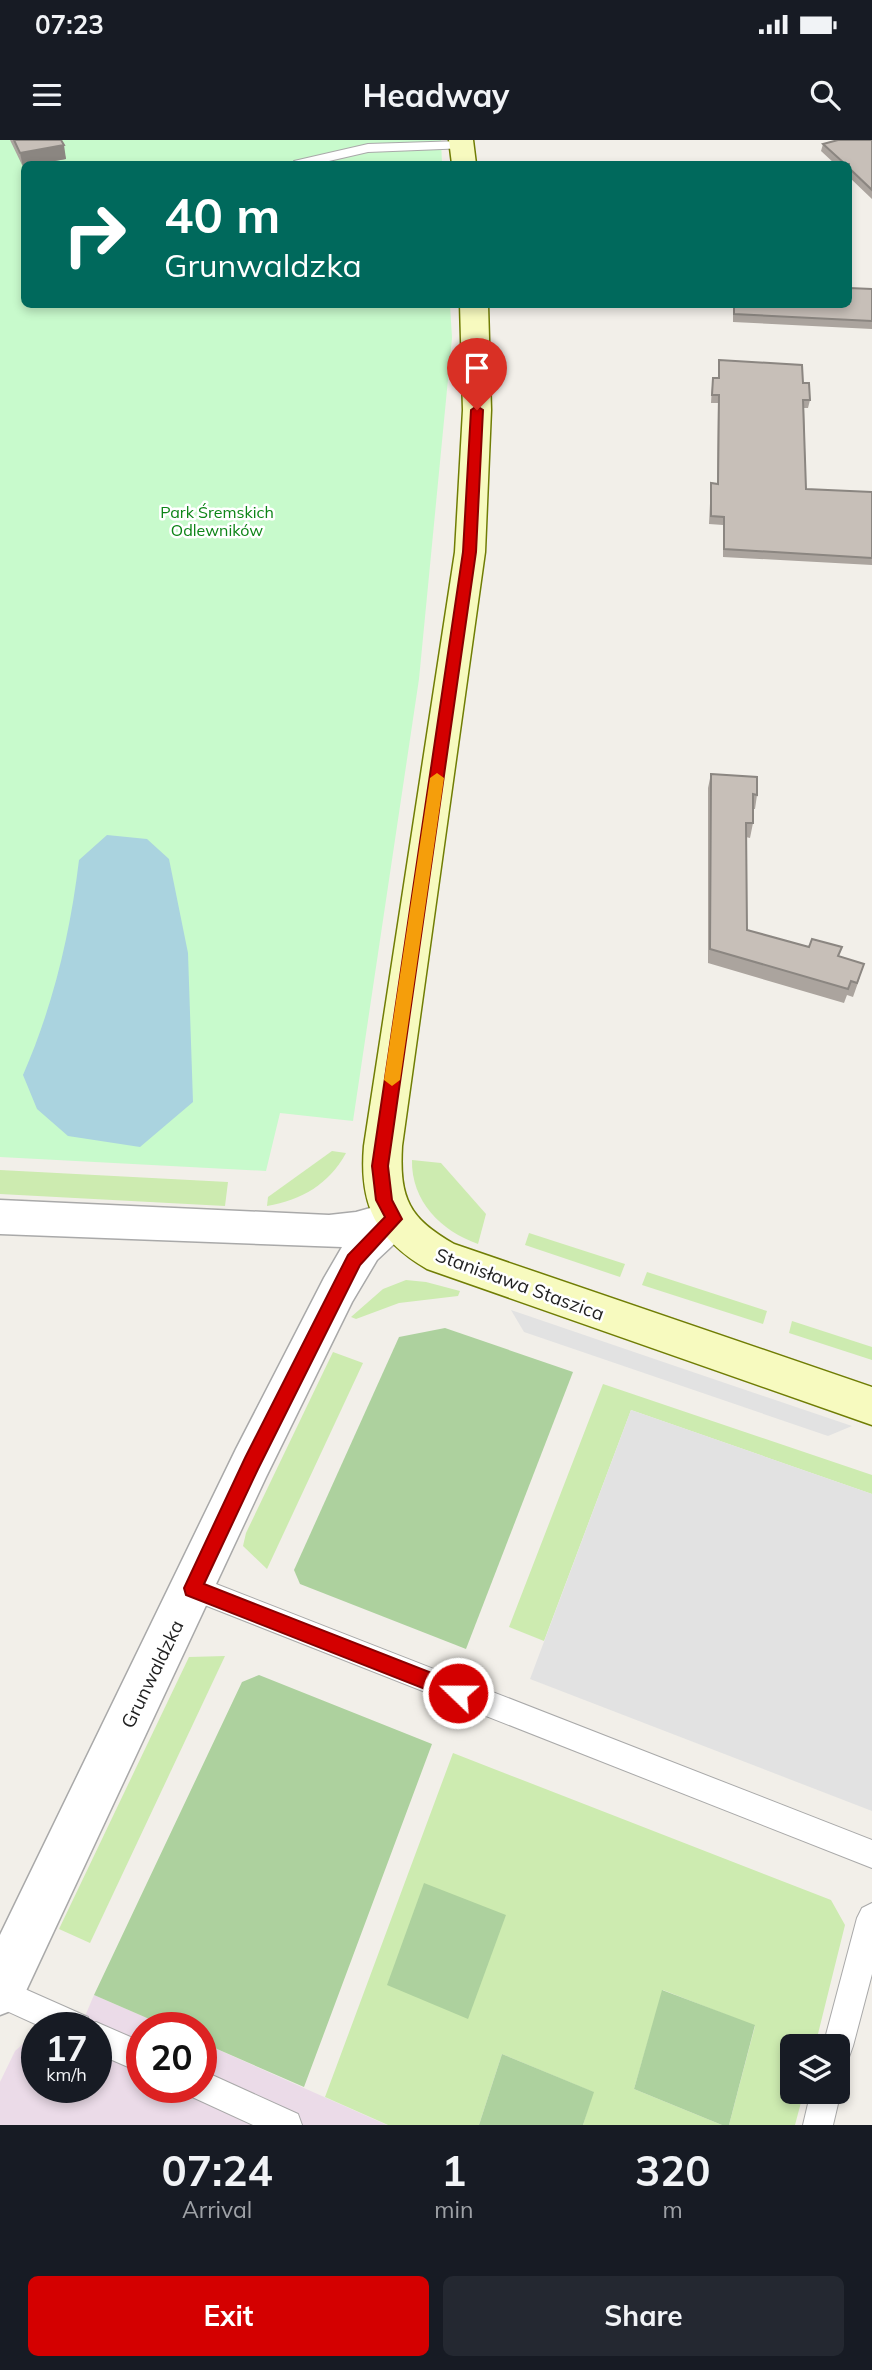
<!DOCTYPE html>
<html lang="en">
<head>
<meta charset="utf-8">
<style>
	body { margin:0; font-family:Mulish,sans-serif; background:#242831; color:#f1f3f6; height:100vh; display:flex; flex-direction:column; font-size:26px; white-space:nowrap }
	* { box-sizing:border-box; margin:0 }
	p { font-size:23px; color:#9ea1a6 }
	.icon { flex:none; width:38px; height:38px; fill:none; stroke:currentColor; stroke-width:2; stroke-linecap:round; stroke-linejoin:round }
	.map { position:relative; height:1985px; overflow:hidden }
	.side { display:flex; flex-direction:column; background:#171b24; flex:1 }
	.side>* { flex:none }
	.hud { position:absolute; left:21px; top:21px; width:831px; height:147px; border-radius:10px; box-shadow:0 4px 10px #0003; background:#00695c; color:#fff; overflow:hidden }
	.controls { position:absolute; left:780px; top:1894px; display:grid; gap:14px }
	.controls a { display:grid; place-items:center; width:70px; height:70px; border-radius:10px; background:#171b24; box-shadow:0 4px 10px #0003; font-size:35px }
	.speed { position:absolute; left:21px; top:1872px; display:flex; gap:14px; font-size:35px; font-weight:700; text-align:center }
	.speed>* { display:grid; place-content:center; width:91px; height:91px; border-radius:50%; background:#171b24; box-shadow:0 4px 10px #0003; line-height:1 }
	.speed small { font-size:18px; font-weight:400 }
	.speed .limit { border:10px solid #d22; background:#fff; color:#111 }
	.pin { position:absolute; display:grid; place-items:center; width:60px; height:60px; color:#fff; margin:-72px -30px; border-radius:50% 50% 50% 0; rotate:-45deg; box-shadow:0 0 7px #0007 }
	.pin .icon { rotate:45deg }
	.me { position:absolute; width:77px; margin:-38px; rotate:292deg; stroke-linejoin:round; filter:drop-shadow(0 0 5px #0008) }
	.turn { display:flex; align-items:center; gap:24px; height:147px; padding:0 28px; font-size:32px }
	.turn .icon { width:91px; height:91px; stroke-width:2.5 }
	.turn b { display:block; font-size:49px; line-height:60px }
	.eta { display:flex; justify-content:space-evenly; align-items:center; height:119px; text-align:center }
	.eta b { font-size:42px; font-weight:700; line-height:49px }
	.button { display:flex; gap:14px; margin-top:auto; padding:14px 28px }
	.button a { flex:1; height:80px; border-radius:10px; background:#d40000; color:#fff; font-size:28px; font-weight:700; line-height:80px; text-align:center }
	.button a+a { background:#242831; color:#f1f3f6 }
	.status { display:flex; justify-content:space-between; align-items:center; height:49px; padding:0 35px; background:#171b24; direction:ltr }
	.status svg { height:19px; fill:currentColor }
	header { display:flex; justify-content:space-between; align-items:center; height:91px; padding:0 28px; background:#171b24; font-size:32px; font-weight:700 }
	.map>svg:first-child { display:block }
	.industrial { fill:#ebdbe8 }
	.grass { fill:#cdebb0 }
	.forest { fill:#add19e }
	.park { fill:#c8facc }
	.parking { fill:#e2e2e2 }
	.water { fill:#aad3df }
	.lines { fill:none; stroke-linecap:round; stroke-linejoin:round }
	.lane-casing { stroke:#a9a9a9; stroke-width:2 }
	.street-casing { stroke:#a9a9a9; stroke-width:3 }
	.secondary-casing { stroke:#707d05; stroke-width:3 }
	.lane { fill:#fff; fill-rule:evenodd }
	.street { fill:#fff; fill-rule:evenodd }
	.secondary { fill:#f7fabf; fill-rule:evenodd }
	.wall { fill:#aba49e }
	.shaded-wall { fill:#8b8681 }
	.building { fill:#c7bfb8; stroke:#8b8681; stroke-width:2 }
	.route { fill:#d40000; stroke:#8a0000; stroke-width:2 }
	.slow { fill:#f59e0b }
	.labels { text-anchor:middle; stroke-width:5; stroke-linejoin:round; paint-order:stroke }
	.far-park-label { font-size:16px; fill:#0c8416; stroke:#fff }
	.street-label { font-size:19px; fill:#222; stroke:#fff }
</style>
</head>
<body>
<div class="status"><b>07:23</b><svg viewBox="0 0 49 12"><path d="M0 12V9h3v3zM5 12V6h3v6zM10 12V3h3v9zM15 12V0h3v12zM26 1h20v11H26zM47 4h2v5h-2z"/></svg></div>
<header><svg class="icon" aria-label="menu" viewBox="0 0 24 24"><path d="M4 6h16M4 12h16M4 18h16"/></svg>Headway<svg class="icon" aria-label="search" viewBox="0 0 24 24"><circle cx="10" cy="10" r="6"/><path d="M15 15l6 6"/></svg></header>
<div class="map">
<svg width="872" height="1985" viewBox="0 0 872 1985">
	<rect width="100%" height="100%" fill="#f2efe9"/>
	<path class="industrial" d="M94,1855L170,1888H142V1948H201V1902L387,1985H0V1942L15,1911L24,1903L37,1900V1948H96V1888H80Z"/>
	<g class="grass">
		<path d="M332,1011L346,1013C329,1044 302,1060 267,1066L268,1057Z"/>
		<path d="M412,1020L441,1023L486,1074L478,1104C441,1091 411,1061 412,1020Z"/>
		<path d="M0,1030L228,1042L225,1066L0,1054Z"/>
		<path d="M529,1093L625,1124L620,1137L525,1105Z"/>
		<path d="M647,1132L767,1171L763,1184L642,1145Z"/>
		<path d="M406,1140L426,1142L460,1151L458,1156L399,1163L356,1179L351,1177L383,1149Z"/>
		<path d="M792,1181L872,1207V1220L789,1193Z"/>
		<path d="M333,1212L363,1223L267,1429L243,1406L246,1393Z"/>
		<path d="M603,1244L872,1335V1354L631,1270L544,1501L509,1487Z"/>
		<path d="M225,1516L90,1803L59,1789L189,1517Z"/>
		<path d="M453,1613L831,1760L845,1785L815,1906H793V1951H804L795,1985H729L755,1886L663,1850L634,1949L722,1985H583L593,1952L502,1914L479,1985H388L325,1957Z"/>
	</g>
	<g class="forest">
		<path d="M445,1188L573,1232L466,1509L300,1444L294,1430L399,1197Z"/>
		<path d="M259,1535L432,1604L304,1947L201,1902V1888H170L94,1855L242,1542Z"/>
		<path d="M424,1743L506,1775L468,1879L387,1845Z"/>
		<path d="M662,1850L755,1885L729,1985H722L634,1949Z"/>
		<path d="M502,1914L594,1952L583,1985H479Z"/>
	</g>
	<path class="park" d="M0,0H441L442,24H24V164L450,165L452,198L419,539L353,981L280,973L266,1031L0,1017Z"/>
	<g class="parking">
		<path d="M511,1170L678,1227L852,1286L828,1296L524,1192Z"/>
		<path d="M631,1270L872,1354V1671L530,1539Z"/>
	</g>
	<path class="water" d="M107,695L147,699L169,719L188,813L193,962L140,1007L68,996L37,969L23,935C53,866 70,795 79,720Z"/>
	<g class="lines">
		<g class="lane-casing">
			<g id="lane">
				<path d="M462,1L469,5L467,8L368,12L316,24H292L294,21L368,4Z"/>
				<path d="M193,1435L872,1700V1728L184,1457L180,1448L184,1439Z"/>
				<path d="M872,1763V1834L853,1906L849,1917L838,1921V1906H823L857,1778L862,1768Z"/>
				<path d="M0,1838L88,1877L90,1884L96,1882L142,1902V1933L96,1913V1888H44L0,1868Z"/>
				<path d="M201,1930L298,1974L302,1985H253L190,1956L187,1948H201Z"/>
				<path d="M838,1944L841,1951L833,1985H803L811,1951H838Z"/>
			</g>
		</g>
		<g class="street-casing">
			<path id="street" d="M0,1060L329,1075L356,1072L392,1062L408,1067L414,1079L408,1091L377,1120L352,1162L266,1337L18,1868L0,1875V1795L236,1309L324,1138L342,1107L0,1094Z"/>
		</g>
		<g class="secondary-casing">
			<g id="secondary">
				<path d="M449,0H473L476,24H452Z"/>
				<path d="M460,164H488L491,270L485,412L402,1006C399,1059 409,1078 454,1104L872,1247V1285L427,1129C376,1099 359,1065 364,1006L455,412L463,270Z"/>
			</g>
		</g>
		<use href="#lane" class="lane"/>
		<use href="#street" class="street"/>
		<use href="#secondary" class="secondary"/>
	</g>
	<g class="wall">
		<path d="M10,0H61L66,19L38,24H24L23,27Z"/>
		<path d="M872,0V59L849,37V24H835L821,11L823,4Z"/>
		<path d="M872,149V189L733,182V164H849Z"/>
		<path d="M719,220L803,243L810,260L808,268H804L806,349L872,352V425L723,417V385L709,384L711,343L717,344L718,263H711L712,246L713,238H718Z"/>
		<path d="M711,634L757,655L755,669H753V683L750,698L746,697L747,790L839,816L860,837L853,857L847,855L844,863L708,823V648Z"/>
	</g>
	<path class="shaded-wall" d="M64,5L66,19L38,24H24V27H23L20,13Z"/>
	<g class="building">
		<path d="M14,0H61L64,5L20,13Z"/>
		<path d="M838,0H872V50L849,28V24H845L823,4Z"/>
		<path d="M849,148L872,149V181L734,174V164H849Z"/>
		<path d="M719,220L802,225L803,243H809L810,260H803L806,349L872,352V418L724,409V377L711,376V343L718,344L719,255H712L713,238H719Z"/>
		<path d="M711,634L757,637V655L753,654V683H746L747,790L809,807L812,799L842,807L838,816L864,824L857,843L851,841L848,849L710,809Z"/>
	</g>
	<path class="route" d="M477,266L483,270L476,412L388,1026L392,1060L402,1079L360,1125L258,1329L204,1444L465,1546L467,1553L465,1559L458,1562L186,1455L184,1448L245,1318L348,1115L385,1077L376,1060L372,1026L463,412L471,270Z"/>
	<path class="slow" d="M437,633L444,638L400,940L392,946L384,940L430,638Z"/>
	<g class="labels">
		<g class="far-park-label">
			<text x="217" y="378">Park Śremskich<tspan x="217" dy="18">Odlewników</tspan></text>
		</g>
		<g class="street-label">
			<text transform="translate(520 1144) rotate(20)" y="7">Stanisława Staszica</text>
			<text transform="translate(152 1534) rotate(-64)" y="7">Grunwaldzka</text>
		</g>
	</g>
</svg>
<div class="controls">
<a><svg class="icon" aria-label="layers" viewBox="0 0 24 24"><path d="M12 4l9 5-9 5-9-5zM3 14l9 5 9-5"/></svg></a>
</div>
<div class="speed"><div>17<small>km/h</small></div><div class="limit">20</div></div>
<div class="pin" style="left:477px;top:270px;background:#d93025"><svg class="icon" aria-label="arrive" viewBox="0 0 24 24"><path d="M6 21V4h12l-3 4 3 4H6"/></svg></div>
<svg class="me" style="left:458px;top:1553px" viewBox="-20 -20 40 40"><circle r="17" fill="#d40000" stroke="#fff" stroke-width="3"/><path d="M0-11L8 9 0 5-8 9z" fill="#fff"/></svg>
<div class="hud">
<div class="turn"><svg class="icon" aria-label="right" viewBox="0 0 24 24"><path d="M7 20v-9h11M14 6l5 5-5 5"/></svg><div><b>40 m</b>Grunwaldzka</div></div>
</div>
</div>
<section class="side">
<div class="eta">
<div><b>07:24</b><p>Arrival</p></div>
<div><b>1</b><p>min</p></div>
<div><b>320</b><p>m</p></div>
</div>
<div class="button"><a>Exit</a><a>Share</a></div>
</section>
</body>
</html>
